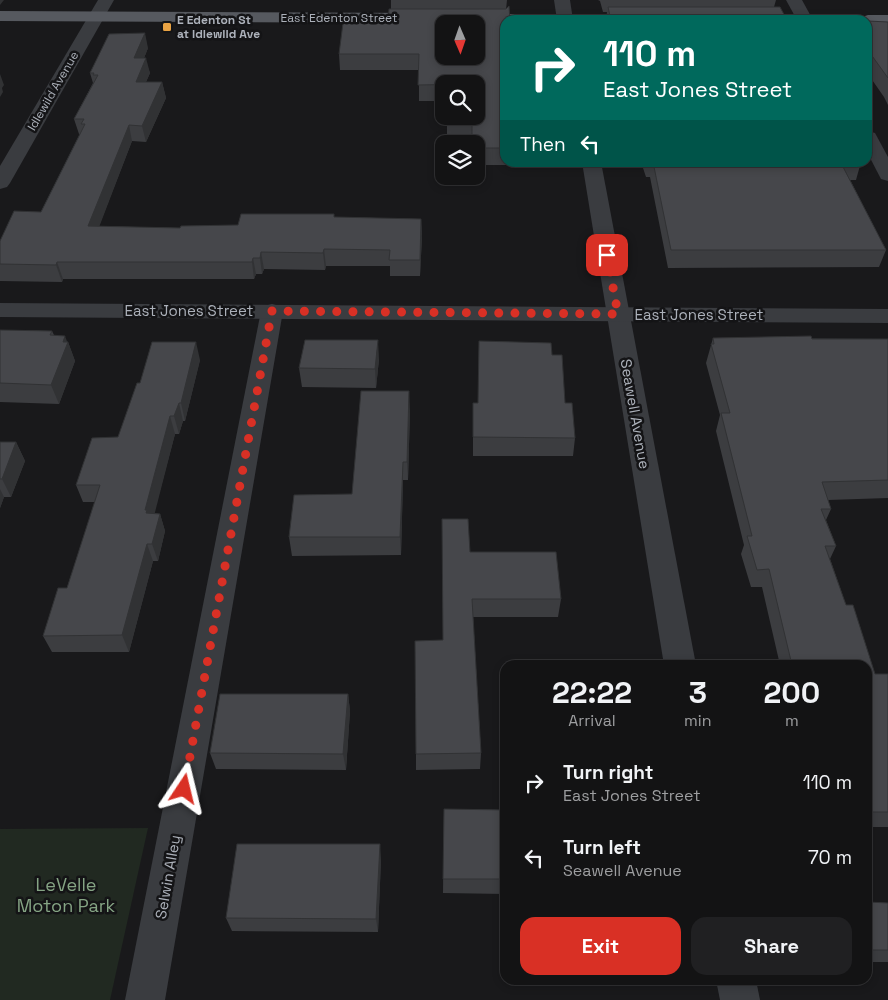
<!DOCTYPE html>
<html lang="en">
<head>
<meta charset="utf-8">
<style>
	body { margin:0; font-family:"Space Grotesk",sans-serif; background:#202022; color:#f1f3f6; height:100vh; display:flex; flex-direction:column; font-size:19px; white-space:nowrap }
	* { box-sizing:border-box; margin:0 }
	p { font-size:16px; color:#9d9ea0 }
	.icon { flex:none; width:28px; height:28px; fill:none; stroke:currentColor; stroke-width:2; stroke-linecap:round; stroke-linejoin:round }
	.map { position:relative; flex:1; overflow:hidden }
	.sheet { position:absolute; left:500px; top:660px; width:372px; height:325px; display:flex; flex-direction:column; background:#131314; border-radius:15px; box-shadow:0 2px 8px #0003,0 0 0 1px #323234 }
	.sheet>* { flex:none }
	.banner { position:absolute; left:500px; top:15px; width:372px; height:152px; border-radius:15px; box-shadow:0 2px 8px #0003,0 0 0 1px #323234; background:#00695c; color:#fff; overflow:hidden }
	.needle { width:32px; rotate:178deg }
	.controls { position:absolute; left:435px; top:15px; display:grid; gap:10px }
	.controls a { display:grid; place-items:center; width:50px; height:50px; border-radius:10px; background:#131314; box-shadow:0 2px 8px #0003,0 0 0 1px #323234; font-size:25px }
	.pin { position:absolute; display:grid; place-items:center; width:42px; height:42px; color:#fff; margin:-21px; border-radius:10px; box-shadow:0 2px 8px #0006 }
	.me { position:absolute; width:55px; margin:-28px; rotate:10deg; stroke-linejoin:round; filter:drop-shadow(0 0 4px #0008) }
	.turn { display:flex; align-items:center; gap:18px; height:105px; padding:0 20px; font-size:22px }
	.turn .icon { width:65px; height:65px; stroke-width:2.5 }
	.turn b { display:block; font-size:35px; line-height:42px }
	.then { display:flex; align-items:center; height:48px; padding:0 20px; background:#0003; gap:10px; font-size:19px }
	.eta { display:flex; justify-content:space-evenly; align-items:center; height:85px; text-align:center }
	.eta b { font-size:30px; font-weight:700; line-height:35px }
	.action { display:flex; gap:10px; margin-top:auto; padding:10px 20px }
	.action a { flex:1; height:58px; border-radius:15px; background:#d93025; color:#fff; font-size:20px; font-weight:700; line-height:58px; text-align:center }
	.action a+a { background:#202022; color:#f1f3f6 }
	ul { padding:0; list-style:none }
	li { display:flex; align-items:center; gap:15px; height:75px; padding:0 20px }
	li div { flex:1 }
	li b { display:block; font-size:19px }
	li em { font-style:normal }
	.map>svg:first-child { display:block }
	.green { fill:#212921 }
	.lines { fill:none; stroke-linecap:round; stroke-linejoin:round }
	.minor { fill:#3a3c40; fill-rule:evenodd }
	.tertiary { fill:#3a3c40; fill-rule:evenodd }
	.primary { fill:#56595f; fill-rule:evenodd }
	.wall { fill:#3c3d40 }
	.shaded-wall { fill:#313234 }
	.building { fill:#46474b; stroke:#313234; fill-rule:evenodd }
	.route { stroke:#d93025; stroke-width:9; stroke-dasharray:0 16.2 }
	.poi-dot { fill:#e9a343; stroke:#141416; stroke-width:2 }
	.labels { text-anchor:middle; stroke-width:5; stroke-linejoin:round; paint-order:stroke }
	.far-street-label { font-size:12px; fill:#acb1ba; stroke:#141416 }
	.far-poi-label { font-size:12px; font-weight:bold; fill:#acb1ba; stroke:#141416; text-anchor:start }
	.street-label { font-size:15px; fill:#acb1ba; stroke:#141416 }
	.near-park-label { font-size:18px; fill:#85a484; stroke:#141416 }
</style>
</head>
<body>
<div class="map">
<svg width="888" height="1000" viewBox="0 0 888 1000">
	<rect width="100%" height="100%" fill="#19191b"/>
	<path class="green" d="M148,828L110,1000H0V829Z"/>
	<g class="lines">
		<g class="minor">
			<path d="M98,0H114L10,183L7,187L0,189V166Z"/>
			<path d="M554,0H570L573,20H557Z"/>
			<path d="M786,0H802L813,20H797Z"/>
			<path d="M868,131L875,133L888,157V181L881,179L868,154Z"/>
			<path d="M582,162H601L696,665H664Z"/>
			<path d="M272,304L280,306L283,311L165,1000H125L261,311L264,306Z"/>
			<path d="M716,980H756L760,1000H720Z"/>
		</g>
		<path class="tertiary" d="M0,303L888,309V323L0,317Z"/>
		<g class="primary">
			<path d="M0,11L426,13L432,15L434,18L432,21L426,23L0,21Z"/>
			<path d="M472,14H644L650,16L652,19L505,20V24L466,22L464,19L466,16Z"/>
			<path d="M868,15H888V25H868V20H860L862,17Z"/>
		</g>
	</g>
	<g class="wall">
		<path d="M391,0H517H507L505,20V162H520V165H476V144H471V135H447V116L476,84H444V101H419V70H340L339,54L388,23L391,9Z"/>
		<path d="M598,0H776L774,7L787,20H606L607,12H603L600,1Z"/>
		<path d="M868,21L888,22V105L884,97L868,74Z"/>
		<path d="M148,48L144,58L150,73L146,82H162L166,98L146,142L132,141L99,226L180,228L238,225L334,214V217L421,219L422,236L420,276H390V266H326L325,270L264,269L262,274H256L254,279H63L62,282L0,281V241L41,212L80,134H79L74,119L93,83L90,73Z"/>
		<path d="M641,162H861L856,180H850L886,250L879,267L668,268L650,177H646Z"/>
		<path d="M0,330L52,331L54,335L68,342L75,361L59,404L0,402Z"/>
		<path d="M713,338L888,339V498L828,500L831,509L826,520L836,546L830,559L846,605L875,674H888V827H868V665H780L762,587H751L741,554L744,545L716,431L720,415L706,363Z"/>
		<path d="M552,355L575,438L573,456H473V403H478Z"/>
		<path d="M379,359L376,388L302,387L299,368Z"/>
		<path d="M200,360L185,421H183L179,434H175L154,513L160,514L165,531L158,561H153L129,652H52L43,636L67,588L95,502H83L76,485L118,437L140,383Z"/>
		<path d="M410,410L408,480H403L401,555L292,556L289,537L352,494Z"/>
		<path d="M0,442H16L25,461L11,497H4L0,508Z"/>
		<path d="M470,552L561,599L558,617H473L481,753L480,769L416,770V754L443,640Z"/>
		<path d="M348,694L350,711L346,770L216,769L210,753Z"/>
		<path d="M444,809L505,810V894L443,893Z"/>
		<path d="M381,859L378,932L232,931L226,918Z"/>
		<path d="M868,902L888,903V962H868Z"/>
	</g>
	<g class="shaded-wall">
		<path d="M0,0H4L0,5Z"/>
		<path d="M145,33L148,48L138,73L134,58Z"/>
		<path d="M146,58L150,73L139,97L136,82Z"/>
		<path d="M0,74L4,85L2,88L3,92L0,97Z"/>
		<path d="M162,82L166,98L146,142L142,126Z"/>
		<path d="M129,125L132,141L93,243L88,226Z"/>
		<path d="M421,219L422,236L420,276V260Z"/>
		<path d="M324,249L326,266L325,270L323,253Z"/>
		<path d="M261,252L264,269L262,274L260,258Z"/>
		<path d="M253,258L256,274L254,279L252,262Z"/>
		<path d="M57,262L63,279L62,282L56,265Z"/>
		<path d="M65,336L68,344V342L75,361L59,404L51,385Z"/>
		<path d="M378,340L379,359L376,388L375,369Z"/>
		<path d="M196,342L200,360L185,421L181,403Z"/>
		<path d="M409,391L410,410L408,480L407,462Z"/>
		<path d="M179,403L183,421L179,434L174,416Z"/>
		<path d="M170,416L175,434L152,524L145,510Z"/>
		<path d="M16,442L25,461L11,497L2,479Z"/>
		<path d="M403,462V480L401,555L400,537Z"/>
		<path d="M0,489L4,497L0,508Z"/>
		<path d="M160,514L165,531L158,561L152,544Z"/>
		<path d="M147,544L153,561L129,652L122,635Z"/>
		<path d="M348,694L350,711L346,770L343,754Z"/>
		<path d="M380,844L381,859L378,932L376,919Z"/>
	</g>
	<g class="building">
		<path d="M509,6L510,20H505V148H476V144H472V119L447,118V116H476V84L418,85L419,54H339L343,23H388L389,9H506ZM444,24H476V56H444Z"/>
		<path d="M608,7H780L787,20H611Z"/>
		<path d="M868,21L888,22V78L870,53H868Z"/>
		<path d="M145,33L134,58H146L136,82H162L142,126L129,125L88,226L180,228L181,226L238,225L241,214H334V217L421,219L420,260H389L390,250L324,249L323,253L261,252L260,258H253L252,262H57L56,265L0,264V241L14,211L41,212L85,124H81L84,119H74L98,75H93L94,73H90L109,34Z"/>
		<path d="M653,162H861L862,163H841L886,250H671Z"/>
		<path d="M0,330L52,331L50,335L65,336L63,342H68L51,385L0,383Z"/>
		<path d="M811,336L812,339H888V480L822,482L831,509H821L836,546H825L846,605H853L875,674H888V812H868V665H792L769,569L757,570L747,536H752L721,413H730L711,344H714L713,338Z"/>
		<path d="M305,340H378L375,369L299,368Z"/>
		<path d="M479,341L551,343L552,355H562L565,403H572L575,438L473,437V403H478Z"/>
		<path d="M152,342H196L181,403H179L174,416H170L145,510H147L146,513L160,514L152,544H147L122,635L43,636L58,588H67L100,485H76L92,438L118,437L137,383H140Z"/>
		<path d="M361,391H409L407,462H403L400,537H289L294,495L352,494Z"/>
		<path d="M0,442H16L2,479H0Z"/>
		<path d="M442,519H468L470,552H556L561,599H472L481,753L416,754L415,641L443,640Z"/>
		<path d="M220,694H348L343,754L210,753Z"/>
		<path d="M444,809L505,810V879H443Z"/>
		<path d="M237,844H380L376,919L226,918Z"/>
		<path d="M868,902L888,903V950H868Z"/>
	</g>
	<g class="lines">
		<path class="route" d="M184,789L272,311L618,314L607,255"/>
	</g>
	<rect class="poi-dot" x="162" y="22" width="10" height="10" rx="2.5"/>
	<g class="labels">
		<g class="far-street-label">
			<text x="339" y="22">East Edenton Street</text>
			<text transform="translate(53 91) rotate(-60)" y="4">Idlewild Avenue</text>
		</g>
		<g class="far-poi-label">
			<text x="177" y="24">E Edenton St<tspan x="177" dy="14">at Idlewild Ave</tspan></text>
		</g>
		<g class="street-label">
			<text x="189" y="316">East Jones Street</text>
			<text x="699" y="320">East Jones Street</text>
			<text transform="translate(635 414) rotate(80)" y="5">Seawell Avenue</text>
			<text transform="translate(168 877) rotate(-80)" y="5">Selwin Alley</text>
		</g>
		<g class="near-park-label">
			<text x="66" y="891">LeVelle<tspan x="66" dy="21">Moton Park</tspan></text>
		</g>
	</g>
</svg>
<div class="controls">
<a><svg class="needle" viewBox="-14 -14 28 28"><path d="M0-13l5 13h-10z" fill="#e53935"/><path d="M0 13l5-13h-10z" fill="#9d9ea0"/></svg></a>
<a><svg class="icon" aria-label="search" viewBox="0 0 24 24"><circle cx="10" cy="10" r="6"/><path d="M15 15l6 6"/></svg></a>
<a><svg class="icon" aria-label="layers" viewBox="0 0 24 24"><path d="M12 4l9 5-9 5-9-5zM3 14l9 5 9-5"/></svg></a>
</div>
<div class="pin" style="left:607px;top:255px;background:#d93025"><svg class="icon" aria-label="arrive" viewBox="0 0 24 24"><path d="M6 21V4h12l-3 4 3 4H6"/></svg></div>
<svg class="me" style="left:184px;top:789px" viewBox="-20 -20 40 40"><path d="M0-17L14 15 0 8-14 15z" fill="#d93025" stroke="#fff" stroke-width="4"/></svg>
<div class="banner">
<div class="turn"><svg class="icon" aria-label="right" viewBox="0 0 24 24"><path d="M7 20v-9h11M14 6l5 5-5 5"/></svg><div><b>110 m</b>East Jones Street</div></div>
<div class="then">Then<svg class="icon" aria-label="left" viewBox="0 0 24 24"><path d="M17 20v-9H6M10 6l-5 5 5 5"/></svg></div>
</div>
<section class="sheet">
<div class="eta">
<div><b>22:22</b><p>Arrival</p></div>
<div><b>3</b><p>min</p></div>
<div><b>200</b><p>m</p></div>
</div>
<ul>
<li><svg class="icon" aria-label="right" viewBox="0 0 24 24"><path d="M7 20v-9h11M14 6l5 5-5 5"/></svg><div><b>Turn right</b><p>East Jones Street</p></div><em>110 m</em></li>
<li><svg class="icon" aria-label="left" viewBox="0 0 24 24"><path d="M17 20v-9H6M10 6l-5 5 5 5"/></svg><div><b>Turn left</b><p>Seawell Avenue</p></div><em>70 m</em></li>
</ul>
<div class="action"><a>Exit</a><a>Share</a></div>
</section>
</div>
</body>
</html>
